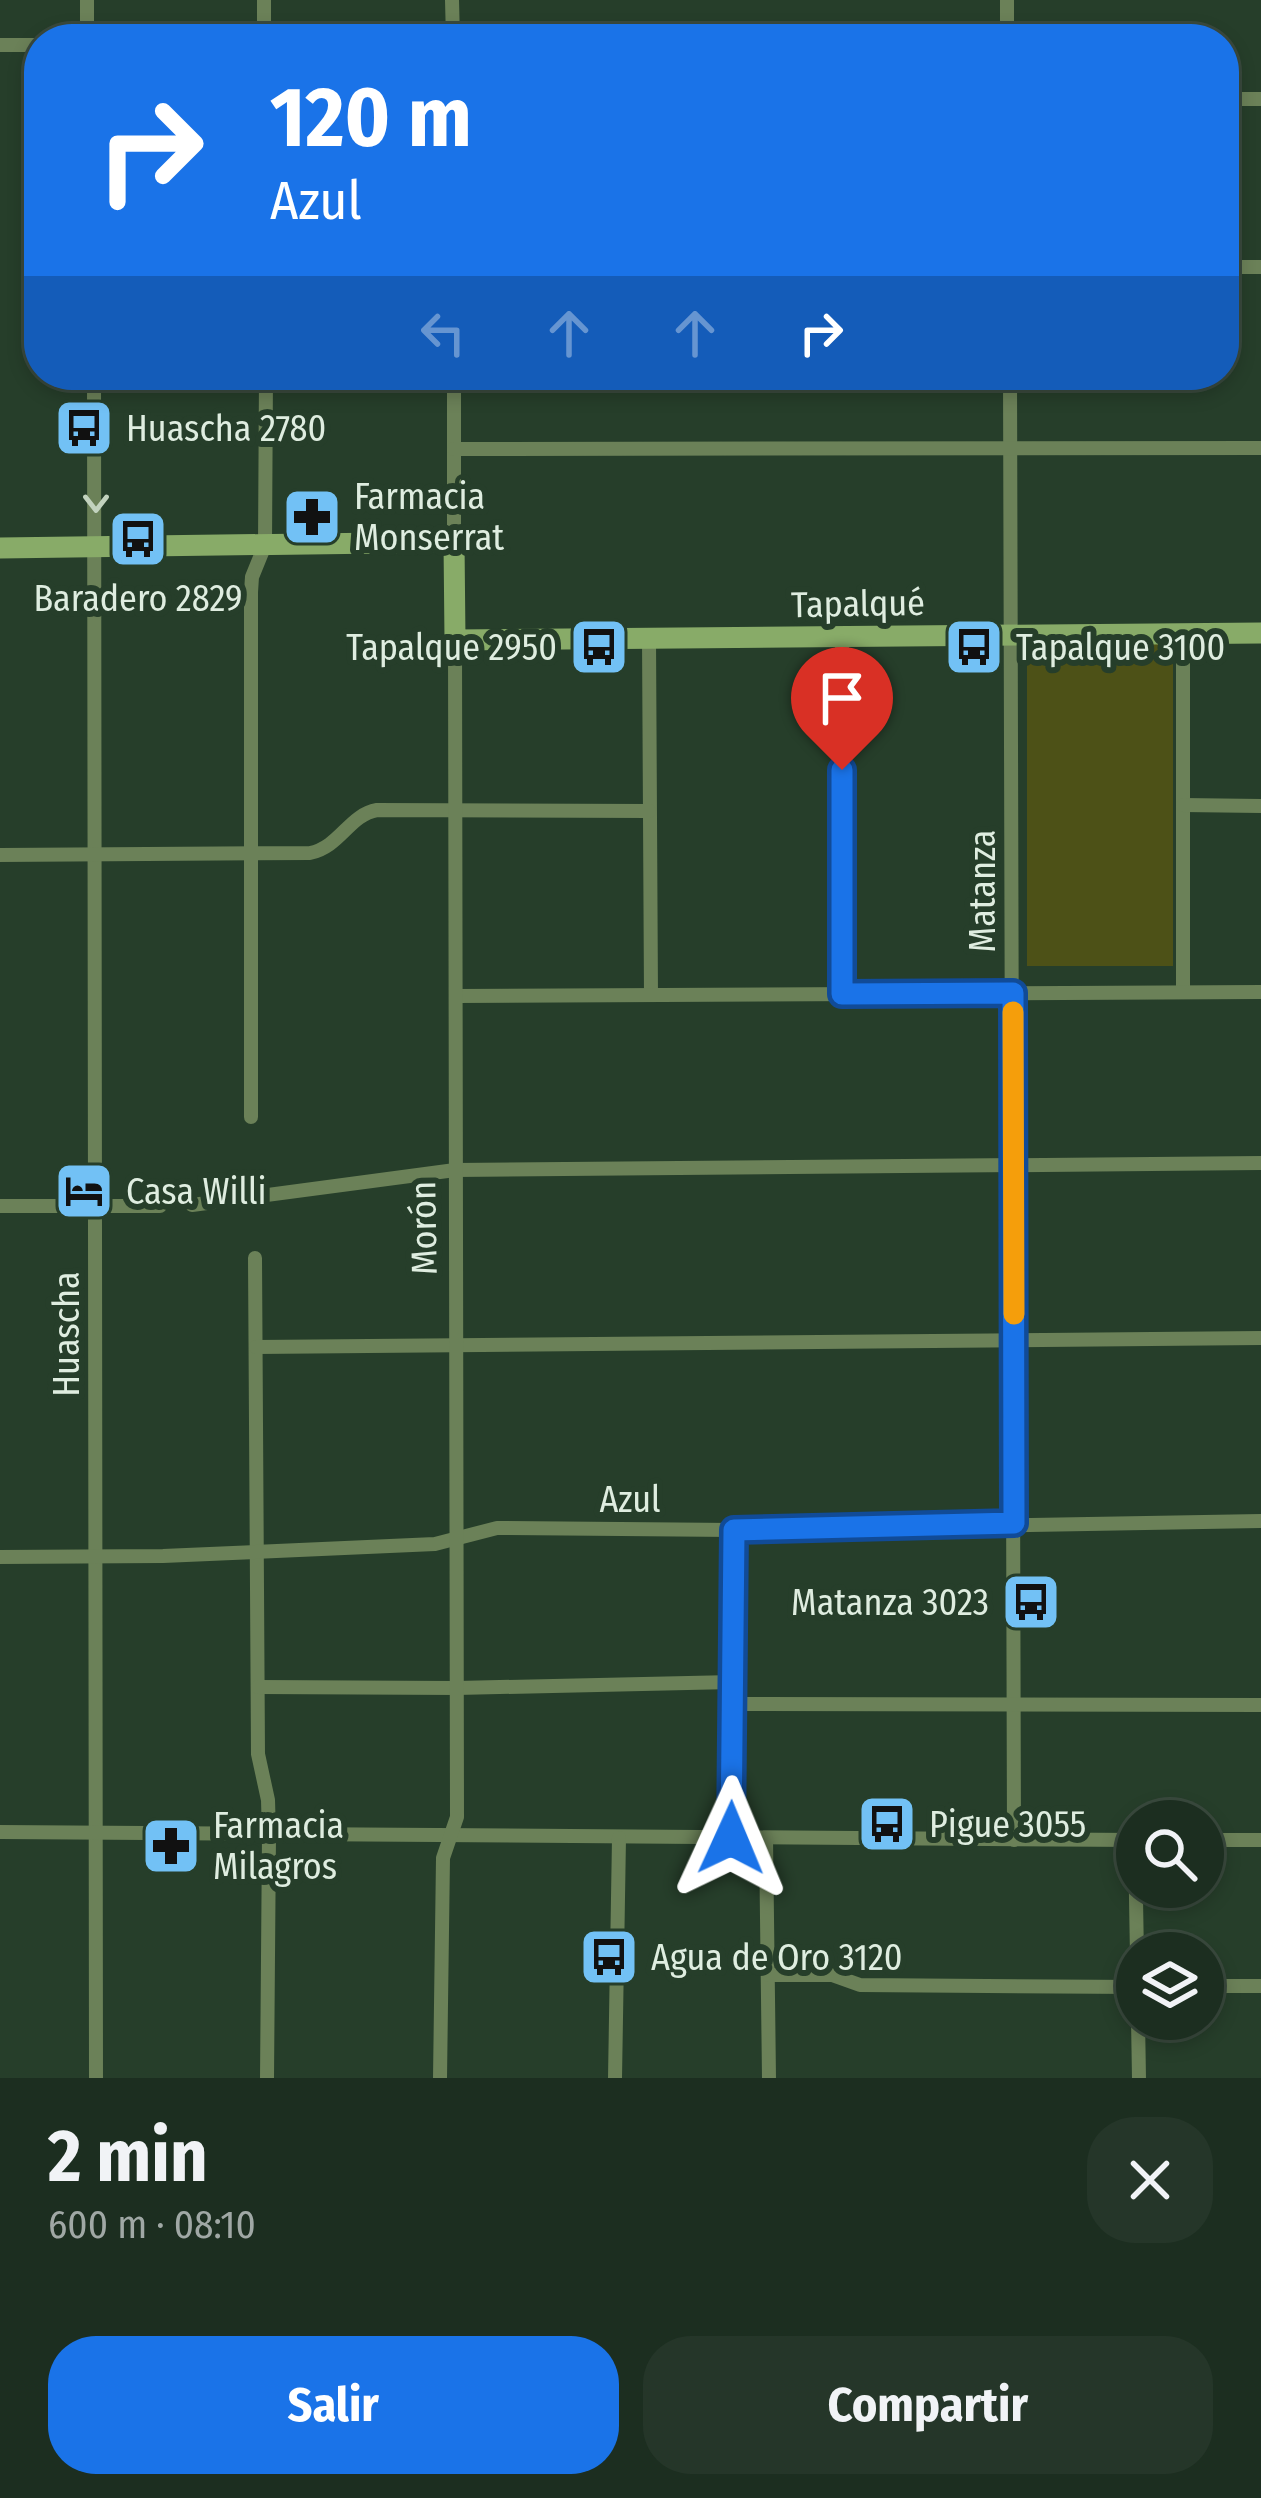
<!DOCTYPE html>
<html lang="es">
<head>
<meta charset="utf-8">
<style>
	body { margin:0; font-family:"Fira Sans Condensed",sans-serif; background:#253629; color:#f1f3f6; height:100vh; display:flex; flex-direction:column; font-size:45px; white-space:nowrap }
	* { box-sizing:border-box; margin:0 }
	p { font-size:39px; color:#a0a8a5 }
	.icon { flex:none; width:66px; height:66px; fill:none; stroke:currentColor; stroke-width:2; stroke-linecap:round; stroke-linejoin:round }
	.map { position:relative; height:2078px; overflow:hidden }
	.side { display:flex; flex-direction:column; background:#1c2e20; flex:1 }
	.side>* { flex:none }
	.banner { position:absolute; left:24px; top:24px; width:1215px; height:366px; border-radius:48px; box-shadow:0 6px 18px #0003,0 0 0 3px #3a4a3e; background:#1a73e8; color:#fff; overflow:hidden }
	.controls { position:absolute; left:1116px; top:1800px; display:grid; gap:24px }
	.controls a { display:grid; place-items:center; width:108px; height:108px; border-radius:50%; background:#1c2e20; box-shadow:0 6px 18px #0003,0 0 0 3px #3a4a3e; font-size:60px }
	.pin { position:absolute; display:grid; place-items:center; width:102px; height:102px; color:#fff; margin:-123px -51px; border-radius:50% 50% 50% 0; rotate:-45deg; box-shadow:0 0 12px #0007 }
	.pin .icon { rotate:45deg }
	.me { position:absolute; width:132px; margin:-66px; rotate:1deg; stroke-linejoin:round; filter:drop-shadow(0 0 9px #0008) }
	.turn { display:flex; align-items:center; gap:42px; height:252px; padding:0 48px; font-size:54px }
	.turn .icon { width:156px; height:156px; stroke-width:2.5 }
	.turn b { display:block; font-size:84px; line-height:102px }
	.lanes { display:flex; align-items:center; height:114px; padding:0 48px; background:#0003; justify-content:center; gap:60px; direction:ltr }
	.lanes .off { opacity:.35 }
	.round { display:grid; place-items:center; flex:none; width:126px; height:126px; border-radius:48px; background:#253629 }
	.head { display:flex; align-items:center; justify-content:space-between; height:204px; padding:0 48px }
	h1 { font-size:72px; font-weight:700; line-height:90px }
	.button { display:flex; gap:24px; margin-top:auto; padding:24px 48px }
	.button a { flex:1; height:138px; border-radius:48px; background:#1a73e8; color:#fff; font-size:48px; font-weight:700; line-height:138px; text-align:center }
	.button a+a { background:#253629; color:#f1f3f6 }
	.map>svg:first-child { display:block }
	.green { fill:#4d5117 }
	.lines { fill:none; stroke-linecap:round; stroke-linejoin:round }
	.minor { stroke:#6b8158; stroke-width:14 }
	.secondary { stroke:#88ab68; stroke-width:21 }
	.oneway { stroke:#c2d2be }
	.route-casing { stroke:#114b97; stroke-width:30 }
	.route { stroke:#1a73e8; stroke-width:21 }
	.slow { stroke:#f59e0b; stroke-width:21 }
	.labels { text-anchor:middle; stroke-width:12; stroke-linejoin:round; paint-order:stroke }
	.poi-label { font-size:36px; fill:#dfede0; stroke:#263e2a; text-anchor:start }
	.street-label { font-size:36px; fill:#dfede0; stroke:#263e2a }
</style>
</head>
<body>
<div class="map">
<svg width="1261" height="2078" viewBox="0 0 1261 2078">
	<rect width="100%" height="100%" fill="#263e2a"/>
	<rect class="green" x="1027" y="633" width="146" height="333"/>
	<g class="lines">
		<g class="minor">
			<path d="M264,0V39"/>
			<path d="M452,0L453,39"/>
			<path d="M1007,0V39"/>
			<path d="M87,39V0"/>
			<path d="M0,45H39"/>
			<path d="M1224,99H1261"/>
			<path d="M1224,267H1261"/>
			<path d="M94,375L96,2078"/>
			<path d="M454,375V542"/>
			<path d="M1010,375L1014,1840"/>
			<path d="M454,449L1261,448"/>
			<path d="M1183,633V992"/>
			<path d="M842,636V994"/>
			<path d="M649,638L651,995"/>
			<path d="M1183,805L1261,806"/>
			<path d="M0,855L310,853C340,847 349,815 377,810L649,811"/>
			<path d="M456,996L1261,992"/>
			<path d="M251,1117V592L252,577L265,545L266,375"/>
			<path d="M192,1205L455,1170L1261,1163"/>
			<path d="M0,1206H160"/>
			<path d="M255,1258L258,1754L268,1800L269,1835L267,2078"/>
			<path d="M256,1347L1261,1338"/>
			<path d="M0,1557L163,1556L435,1544L497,1528L733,1530L1261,1521"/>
			<path d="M258,1687L457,1688L733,1682"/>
			<path d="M733,1704L1261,1705"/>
			<path d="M0,1832L1137,1840"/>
			<path d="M731,1838L733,1530"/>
			<path d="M766,1838L769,2078"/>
			<path d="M1135,1840L1137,1957"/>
			<path d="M1203,1840H1261"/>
			<path d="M769,1975H832L860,1985L1137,1987"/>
			<path d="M1203,1986H1261"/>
			<path d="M1138,2019L1139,2078"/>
			<path d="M440,2078L443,1858L457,1817L455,640"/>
			<path d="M615,2078L619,1838"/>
		</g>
		<path class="secondary" d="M0,548L454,542L455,640L1261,633"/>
	</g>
	<defs><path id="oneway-chevron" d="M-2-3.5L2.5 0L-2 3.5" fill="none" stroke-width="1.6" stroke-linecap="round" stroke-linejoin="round" transform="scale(3)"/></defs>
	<use class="oneway" href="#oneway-chevron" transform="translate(96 503) rotate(90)"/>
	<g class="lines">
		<g class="route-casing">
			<path id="route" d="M731,1838L734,1530L1014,1523L1013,993L842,994V770"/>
		</g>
		<use href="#route" class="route"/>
		<path class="slow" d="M1013,1012L1014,1314"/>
	</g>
	<defs>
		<g id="bus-square" transform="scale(3)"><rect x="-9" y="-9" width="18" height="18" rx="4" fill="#72c1f5" stroke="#263e2a"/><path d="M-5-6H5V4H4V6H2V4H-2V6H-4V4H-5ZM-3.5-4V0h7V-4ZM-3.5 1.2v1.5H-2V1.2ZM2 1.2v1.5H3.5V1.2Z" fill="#111"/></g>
		<g id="pharmacy-square" transform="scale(3)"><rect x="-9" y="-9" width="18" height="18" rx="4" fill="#72c1f5" stroke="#263e2a"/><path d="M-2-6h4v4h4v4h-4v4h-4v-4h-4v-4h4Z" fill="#111"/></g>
		<g id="hotel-square" transform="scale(3)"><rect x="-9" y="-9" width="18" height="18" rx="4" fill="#72c1f5" stroke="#263e2a"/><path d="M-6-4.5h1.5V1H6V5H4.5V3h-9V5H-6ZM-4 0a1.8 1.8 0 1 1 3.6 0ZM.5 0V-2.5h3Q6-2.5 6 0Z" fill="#111"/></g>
	</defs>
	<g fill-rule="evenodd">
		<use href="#bus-square" x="84" y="428"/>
		<use href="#pharmacy-square" x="312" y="517"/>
		<use href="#bus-square" x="138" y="539"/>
		<use href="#bus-square" x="599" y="647"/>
		<use href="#bus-square" x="974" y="647"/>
		<use href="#hotel-square" x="84" y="1191"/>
		<use href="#bus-square" x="1031" y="1602"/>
		<use href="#bus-square" x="887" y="1824"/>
		<use href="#pharmacy-square" x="171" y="1846"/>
		<use href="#bus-square" x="609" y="1957"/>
	</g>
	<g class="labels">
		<g class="poi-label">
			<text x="126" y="441">Huascha 2780</text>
			<text x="354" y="509">Farmacia<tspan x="354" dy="41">Monserrat</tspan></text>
			<text x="138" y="611" text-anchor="middle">Baradero 2829</text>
			<text x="557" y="660" text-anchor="end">Tapalque 2950</text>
			<text x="1016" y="660">Tapalque 3100</text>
			<text x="126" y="1204">Casa Willi</text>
			<text x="989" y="1615" text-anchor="end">Matanza 3023</text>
			<text x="929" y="1837">Pigue 3055</text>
			<text x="213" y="1838">Farmacia<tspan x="213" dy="41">Milagros</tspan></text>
			<text x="651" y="1970">Agua de Oro 3120</text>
		</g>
		<g class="street-label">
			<text transform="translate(858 603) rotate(-1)" y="13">Tapalqué</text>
			<text transform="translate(982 891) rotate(-90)" y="13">Matanza</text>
			<text transform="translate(423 1228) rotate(-91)" y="13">Morón</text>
			<text transform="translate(66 1334) rotate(-90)" y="13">Huascha</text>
			<text x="630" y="1512">Azul</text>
		</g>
	</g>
</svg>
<div class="controls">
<a><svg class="icon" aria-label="search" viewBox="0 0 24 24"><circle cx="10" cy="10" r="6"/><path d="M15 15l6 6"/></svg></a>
<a><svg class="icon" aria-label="layers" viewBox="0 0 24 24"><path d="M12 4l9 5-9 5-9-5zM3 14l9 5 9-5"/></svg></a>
</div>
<div class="pin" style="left:842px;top:770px;background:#d93025"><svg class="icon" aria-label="arrive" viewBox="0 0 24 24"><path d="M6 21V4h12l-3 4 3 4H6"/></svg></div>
<svg class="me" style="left:731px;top:1838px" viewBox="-20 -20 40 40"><path d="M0-17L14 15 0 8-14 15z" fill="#1a73e8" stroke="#fff" stroke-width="4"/></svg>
<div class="banner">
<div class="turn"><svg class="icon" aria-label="right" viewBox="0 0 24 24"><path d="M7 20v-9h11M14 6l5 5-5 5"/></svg><div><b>120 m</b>Azul</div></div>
<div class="lanes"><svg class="icon off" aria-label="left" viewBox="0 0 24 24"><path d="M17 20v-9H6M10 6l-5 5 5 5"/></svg><svg class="icon off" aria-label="ahead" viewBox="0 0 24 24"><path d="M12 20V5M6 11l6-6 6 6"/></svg><svg class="icon off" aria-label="ahead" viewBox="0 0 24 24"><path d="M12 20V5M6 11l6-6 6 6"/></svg><svg class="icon" aria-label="right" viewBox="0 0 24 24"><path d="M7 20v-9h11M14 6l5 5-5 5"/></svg></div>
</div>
</div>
<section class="side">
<div class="head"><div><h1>2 min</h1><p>600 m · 08:10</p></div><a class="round"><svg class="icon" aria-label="close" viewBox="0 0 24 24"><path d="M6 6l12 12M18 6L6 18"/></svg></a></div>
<div class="button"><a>Salir</a><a>Compartir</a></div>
</section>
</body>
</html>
